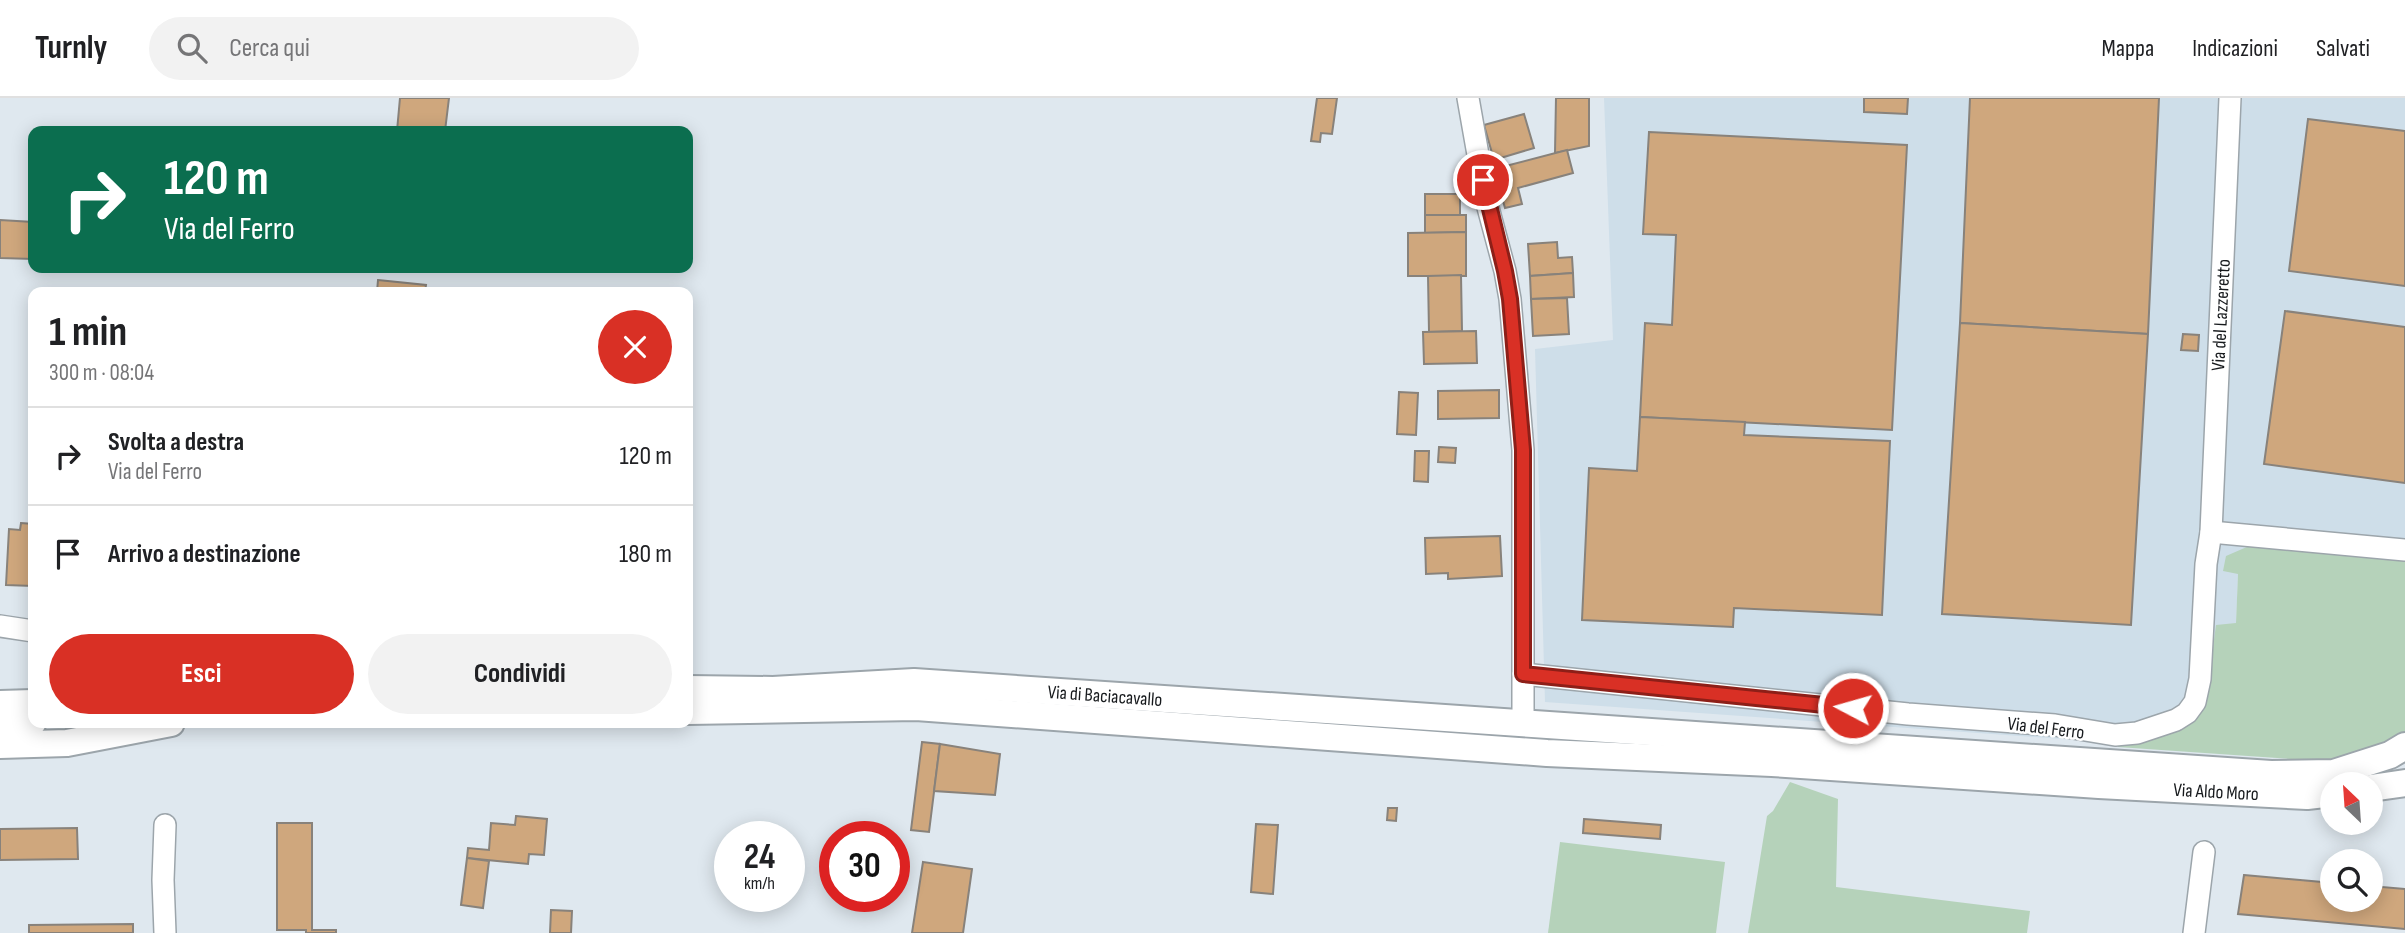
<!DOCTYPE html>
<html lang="it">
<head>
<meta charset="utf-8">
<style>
	body { margin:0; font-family:"Sofia Sans Condensed",sans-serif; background:#f2f2f2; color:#202124; height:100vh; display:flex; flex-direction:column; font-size:26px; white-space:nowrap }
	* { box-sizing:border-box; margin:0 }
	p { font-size:23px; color:#757577 }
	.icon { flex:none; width:38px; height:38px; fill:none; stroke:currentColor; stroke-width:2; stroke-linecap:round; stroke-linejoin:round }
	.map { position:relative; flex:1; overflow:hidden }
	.drawer { position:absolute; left:28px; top:189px; width:665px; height:441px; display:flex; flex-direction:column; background:#fff; border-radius:14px; box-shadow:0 4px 18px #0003 }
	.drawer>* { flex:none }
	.guide { position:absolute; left:28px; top:28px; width:665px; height:147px; border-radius:14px; box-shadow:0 4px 18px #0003; background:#0b6e4f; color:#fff; overflow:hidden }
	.needle { width:46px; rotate:335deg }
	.controls { position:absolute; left:2320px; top:674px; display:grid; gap:14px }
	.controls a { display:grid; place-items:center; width:63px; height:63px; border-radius:50%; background:#fff; box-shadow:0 4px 18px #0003; font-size:35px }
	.speed { position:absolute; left:714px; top:723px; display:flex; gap:14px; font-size:35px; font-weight:700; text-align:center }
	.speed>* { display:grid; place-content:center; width:91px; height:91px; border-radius:50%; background:#fff; box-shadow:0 4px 18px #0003; line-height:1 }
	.speed small { font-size:18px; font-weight:400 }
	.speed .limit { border:10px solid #d22; background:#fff; color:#111 }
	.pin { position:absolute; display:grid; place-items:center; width:60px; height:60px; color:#fff; margin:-30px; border:4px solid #fff; border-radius:50%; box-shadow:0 2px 7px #0007 }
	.me { position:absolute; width:77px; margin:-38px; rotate:276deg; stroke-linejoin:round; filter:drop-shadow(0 0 5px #0008) }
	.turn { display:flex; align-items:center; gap:24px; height:147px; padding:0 21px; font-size:32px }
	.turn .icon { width:91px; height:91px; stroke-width:2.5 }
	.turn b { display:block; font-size:49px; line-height:60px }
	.round { display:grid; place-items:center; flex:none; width:74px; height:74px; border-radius:37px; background:#f2f2f2 }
	.head { display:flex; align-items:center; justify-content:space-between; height:119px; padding:0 21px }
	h1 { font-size:42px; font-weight:700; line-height:52px }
	.cta { display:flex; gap:14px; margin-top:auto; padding:14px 21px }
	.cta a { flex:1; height:80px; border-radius:42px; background:#d93025; color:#fff; font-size:28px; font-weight:700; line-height:80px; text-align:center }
	.cta a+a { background:#f2f2f2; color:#202124 }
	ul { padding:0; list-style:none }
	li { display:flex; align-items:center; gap:21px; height:98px; padding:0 21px; border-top:2px solid #e0e0e0 }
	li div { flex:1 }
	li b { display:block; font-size:26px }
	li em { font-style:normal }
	header { display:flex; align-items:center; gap:42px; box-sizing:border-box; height:98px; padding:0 35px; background:#fff; border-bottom:2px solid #e0e0e0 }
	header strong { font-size:33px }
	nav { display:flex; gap:38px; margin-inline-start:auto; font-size:24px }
	.search { width:490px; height:63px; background:#f2f2f2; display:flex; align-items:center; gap:18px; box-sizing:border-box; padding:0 24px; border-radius:38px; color:#757577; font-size:26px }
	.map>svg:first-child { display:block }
	.built { fill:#cedee9 }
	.green { fill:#b5d2ba }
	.building { fill:#cfa77d; stroke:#88827b; stroke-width:2 }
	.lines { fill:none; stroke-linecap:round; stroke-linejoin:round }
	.minor-casing { stroke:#9ca5ab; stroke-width:24 }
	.major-casing { stroke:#9ca5ab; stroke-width:30 }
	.minor { stroke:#fff; stroke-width:21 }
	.major { stroke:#fff; stroke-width:26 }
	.route-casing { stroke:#8d1f18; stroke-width:18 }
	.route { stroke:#d93025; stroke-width:12 }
	.labels { text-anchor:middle; stroke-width:5; stroke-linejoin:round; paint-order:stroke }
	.street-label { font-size:19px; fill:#171a1d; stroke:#fff }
</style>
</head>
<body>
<header>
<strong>Turnly</strong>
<div class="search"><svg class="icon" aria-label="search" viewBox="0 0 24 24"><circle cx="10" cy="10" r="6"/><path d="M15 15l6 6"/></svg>Cerca qui</div>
<nav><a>Mappa</a><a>Indicazioni</a><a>Salvati</a></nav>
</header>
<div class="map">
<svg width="2405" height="835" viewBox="0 0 2405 835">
	<rect width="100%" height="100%" fill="#dfe8ef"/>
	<path class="built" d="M1604,0H2405V460L2238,476L2236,526L2205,601L2118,645L1545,604L1535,251L1613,242Z"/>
	<g class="green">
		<path d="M2256,445L2405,460V639L2335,661L2319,663L2118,649V645L2207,594L2216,527L2236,525L2238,476L2223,473L2226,458Z"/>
		<path d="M1790,684L1838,701L1836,789L2030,813L2027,835H1748L1767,718L1773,713Z"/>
		<path d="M1560,744L1725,764L1716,835H1548Z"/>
	</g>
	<g class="building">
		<path d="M400,0H449L445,33H397Z"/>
		<path d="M1317,0H1337L1332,36L1321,35L1320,44L1311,43Z"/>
		<path d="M1556,0H1589V48L1555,55Z"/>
		<path d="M1864,0H1908L1907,16L1864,14Z"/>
		<path d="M1970,0H2159L2148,236L1960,225Z"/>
		<path d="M1524,16L1534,50L1494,62L1484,27Z"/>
		<path d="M2308,21L2405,33V188L2289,173Z"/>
		<path d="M1649,34L1907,47L1892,332L1640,319L1645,225L1672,227L1676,137L1643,136Z"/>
		<path d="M1567,52L1573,75L1518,90L1522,106L1505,110L1494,71Z"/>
		<rect x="1425" y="96" width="35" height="21"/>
		<path d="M1425,117H1466V134L1425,135Z"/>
		<path d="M0,122L33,124V161L0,160Z"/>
		<path d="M1466,134V178H1408V135Z"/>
		<path d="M1557,144L1558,160L1572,159L1573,175L1530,178L1528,146Z"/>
		<path d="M1573,175L1574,199L1531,201L1530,178Z"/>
		<path d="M1461,177L1462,233L1429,234L1428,178Z"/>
		<path d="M378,182L426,187L425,194H377Z"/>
		<path d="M1567,200L1569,236L1533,238L1531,201Z"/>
		<path d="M2285,213L2405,229V385L2264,366Z"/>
		<path d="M1960,225L2148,236L2131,527L1942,516Z"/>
		<path d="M1476,233L1477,265L1424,266L1423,234Z"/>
		<path d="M2183,236L2199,237L2198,253L2181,252Z"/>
		<path d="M1499,292V320L1438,321V293Z"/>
		<path d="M1399,294L1418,295L1416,337L1397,336Z"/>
		<path d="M1640,319L1745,324L1744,337L1890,343L1882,517L1734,510L1733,529L1582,522L1589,370L1637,373Z"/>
		<path d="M1439,349L1456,350L1455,365L1438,364Z"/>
		<path d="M1415,353H1429L1428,384L1414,383Z"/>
		<path d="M21,425L33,426V488L6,487L9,431L20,432Z"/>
		<path d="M1500,438L1502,478L1448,481V475L1426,476L1425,440Z"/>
		<path d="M922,644L940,646L929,734L911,732Z"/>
		<path d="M940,646L1000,656L995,697L934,693Z"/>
		<path d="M1388,710H1397L1396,723L1387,722Z"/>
		<path d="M516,718L547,721L544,757L529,756L528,766L467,760L468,750L489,752L491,725L515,727Z"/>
		<path d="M1584,721L1661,727L1660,741L1583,735Z"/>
		<path d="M277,725H312V832H336V835H306V832H277Z"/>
		<path d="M1256,726L1278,727L1273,796L1251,794Z"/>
		<path d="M77,730L78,761L0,762V731Z"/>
		<path d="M467,760L489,763L483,810L461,807Z"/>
		<path d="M923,764L972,771L963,835H912Z"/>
		<path d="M2244,777L2333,785V802H2371V788L2405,791V831L2238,816Z"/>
		<path d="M551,812L572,813L571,835H550Z"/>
		<path d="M133,826V835H29V827Z"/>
	</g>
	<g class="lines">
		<g class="minor-casing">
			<g id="minor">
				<path d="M1468,0L1486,102L1505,173L1510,201L1523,352V626"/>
				<path d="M2211,434L2405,452"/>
				<path d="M0,528L33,533"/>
				<path d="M1523,576L1908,616L2055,627L2115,637L2137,635L2176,622L2187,615L2195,604L2200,581L2206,466L2211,434L2230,0"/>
				<path d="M165,835L163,782L165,727"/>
				<path d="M2194,835L2204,754"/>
			</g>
		</g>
		<g class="major-casing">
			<g id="major">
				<path d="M688,591L773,592L914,584L2271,676L2334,675L2390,657L2405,648"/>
				<path d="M0,606L33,605"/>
				<path d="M688,613L916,609L1547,655L1772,665L2099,687L2307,698L2333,695"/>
				<path d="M0,625L33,624"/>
				<path d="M0,647L67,645L171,625"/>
				<path d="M2371,690L2405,685"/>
			</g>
		</g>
		<use href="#minor" class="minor"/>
		<use href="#major" class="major"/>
	</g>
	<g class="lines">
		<g class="route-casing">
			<path id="route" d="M1483,82L1505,173L1510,201L1523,352V576L1853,610"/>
		</g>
		<use href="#route" class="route"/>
	</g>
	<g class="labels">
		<g class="street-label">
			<text transform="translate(2220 217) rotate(-87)" y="7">Via del Lazzeretto</text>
			<text transform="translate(1105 597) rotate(4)" y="7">Via di Baciacavallo</text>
			<text transform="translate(2046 629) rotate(7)" y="7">Via del Ferro</text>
			<text transform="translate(2216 693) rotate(3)" y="7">Via Aldo Moro</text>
		</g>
	</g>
</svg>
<div class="controls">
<a><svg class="needle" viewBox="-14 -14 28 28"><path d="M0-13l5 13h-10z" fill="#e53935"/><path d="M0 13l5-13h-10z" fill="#757577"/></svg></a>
<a><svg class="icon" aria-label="search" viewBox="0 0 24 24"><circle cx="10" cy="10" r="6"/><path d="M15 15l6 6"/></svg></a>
</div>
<div class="speed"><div>24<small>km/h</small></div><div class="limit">30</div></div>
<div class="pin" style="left:1483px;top:82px;background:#d93025"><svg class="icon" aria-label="arrive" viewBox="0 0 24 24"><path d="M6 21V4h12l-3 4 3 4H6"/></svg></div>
<svg class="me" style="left:1853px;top:610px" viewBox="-20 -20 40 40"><circle r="17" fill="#d93025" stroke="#fff" stroke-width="3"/><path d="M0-11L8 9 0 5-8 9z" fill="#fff"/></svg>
<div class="guide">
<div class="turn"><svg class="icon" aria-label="right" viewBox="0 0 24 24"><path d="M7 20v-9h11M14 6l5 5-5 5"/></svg><div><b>120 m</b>Via del Ferro</div></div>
</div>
<section class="drawer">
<div class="head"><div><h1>1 min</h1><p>300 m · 08:04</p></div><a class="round" style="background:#d93025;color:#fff"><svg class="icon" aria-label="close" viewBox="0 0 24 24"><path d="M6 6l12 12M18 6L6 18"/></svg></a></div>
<ul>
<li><svg class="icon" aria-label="right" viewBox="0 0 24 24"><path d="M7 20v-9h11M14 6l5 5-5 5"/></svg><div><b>Svolta a destra</b><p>Via del Ferro</p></div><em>120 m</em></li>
<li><svg class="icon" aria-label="arrive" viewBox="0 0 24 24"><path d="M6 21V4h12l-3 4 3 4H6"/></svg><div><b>Arrivo a destinazione</b></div><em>180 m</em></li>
</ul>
<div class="cta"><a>Esci</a><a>Condividi</a></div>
</section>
</div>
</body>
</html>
